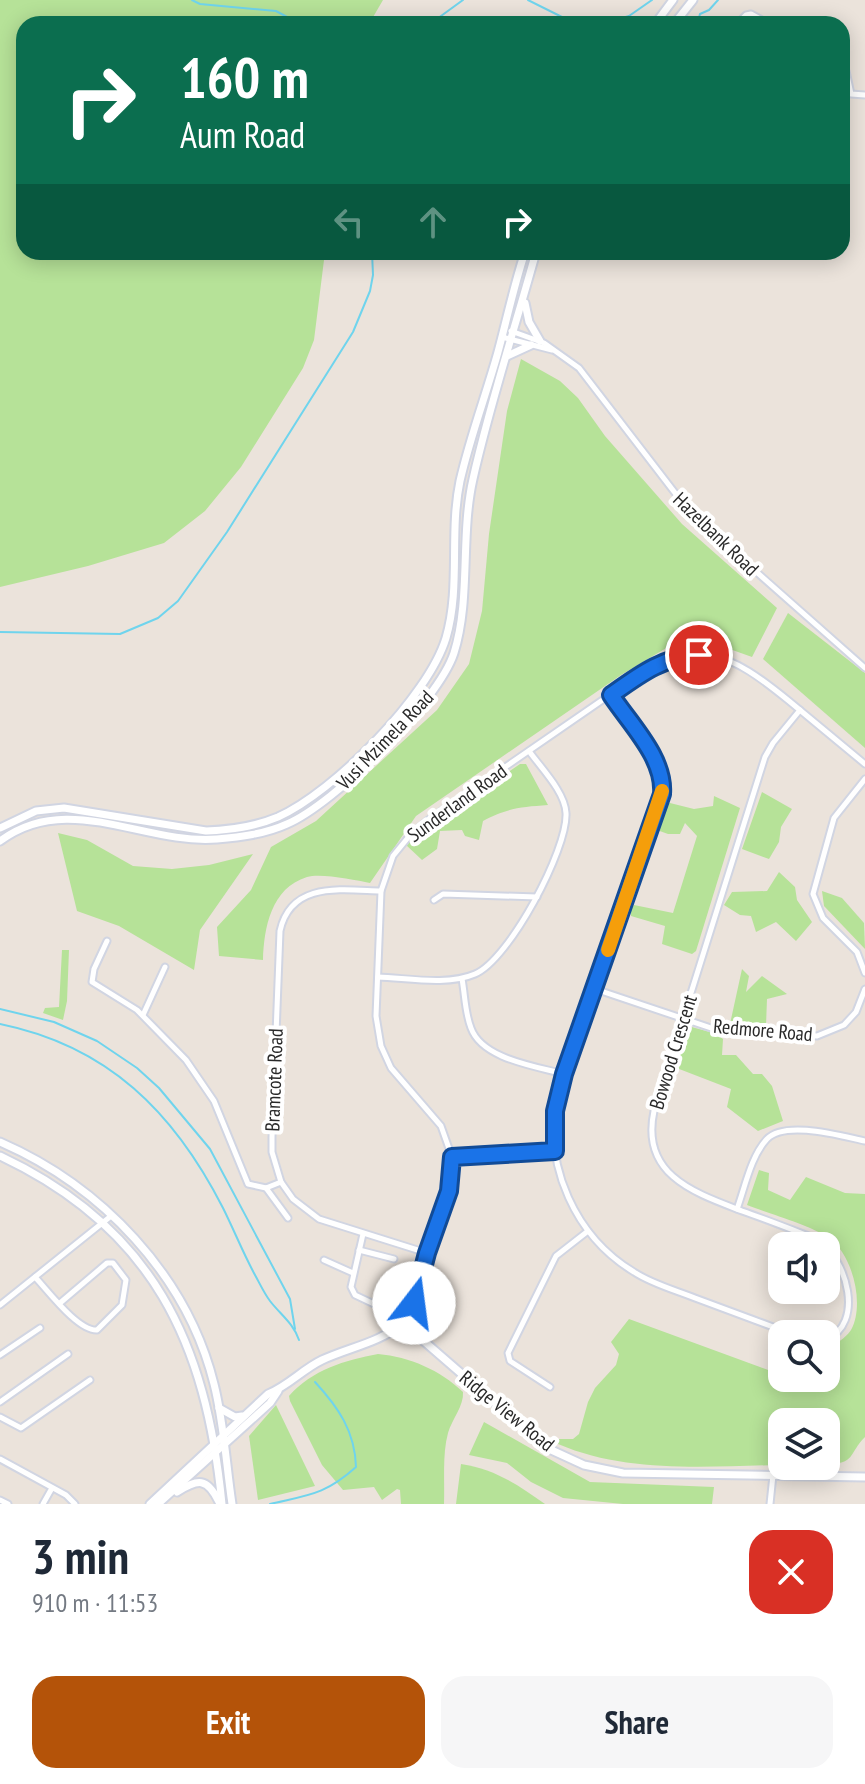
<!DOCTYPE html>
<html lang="en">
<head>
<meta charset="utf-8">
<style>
	body { margin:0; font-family:"PT Sans Narrow",sans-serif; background:#f6f6f7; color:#1f2937; height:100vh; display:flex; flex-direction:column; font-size:30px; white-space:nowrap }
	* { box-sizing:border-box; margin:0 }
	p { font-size:26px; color:#747a83 }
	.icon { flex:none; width:44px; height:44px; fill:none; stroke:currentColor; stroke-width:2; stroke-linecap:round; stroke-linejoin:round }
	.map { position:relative; height:1504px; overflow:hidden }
	.details { display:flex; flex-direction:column; background:#fff; flex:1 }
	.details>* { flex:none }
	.hud { position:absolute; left:16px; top:16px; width:834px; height:244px; border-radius:24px; box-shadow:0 4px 20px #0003; background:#0b6e4f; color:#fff; overflow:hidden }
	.buttons { position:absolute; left:768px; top:1232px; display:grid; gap:16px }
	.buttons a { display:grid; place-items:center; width:72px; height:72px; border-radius:16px; background:#fff; box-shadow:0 4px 20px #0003; font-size:40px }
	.pin { position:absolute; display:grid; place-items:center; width:68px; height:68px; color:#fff; margin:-34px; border:4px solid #fff; border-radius:50%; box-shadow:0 2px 8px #0007 }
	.me { position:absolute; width:88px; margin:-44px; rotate:15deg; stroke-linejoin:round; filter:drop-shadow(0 0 6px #0008) }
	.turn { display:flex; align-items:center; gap:28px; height:168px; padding:0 32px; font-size:36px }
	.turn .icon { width:104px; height:104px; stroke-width:2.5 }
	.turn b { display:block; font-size:56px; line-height:68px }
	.lanes { display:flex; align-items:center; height:76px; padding:0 32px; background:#0003; justify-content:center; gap:40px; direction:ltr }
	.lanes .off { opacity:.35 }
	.round { display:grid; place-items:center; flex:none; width:84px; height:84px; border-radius:24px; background:#f6f6f7 }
	.headline { display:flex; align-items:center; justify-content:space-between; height:136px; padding:0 32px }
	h1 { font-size:48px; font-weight:800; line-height:60px }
	.action { display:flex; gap:16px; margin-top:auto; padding:16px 32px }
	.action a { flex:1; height:92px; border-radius:24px; background:#b45309; color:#fff; font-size:32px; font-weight:800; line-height:92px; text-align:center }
	.action a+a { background:#f6f6f7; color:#1f2937 }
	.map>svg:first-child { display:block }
	.green { fill:#b6e298 }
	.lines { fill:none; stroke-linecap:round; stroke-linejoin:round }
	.stream { stroke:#6fd4ed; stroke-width:2 }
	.street-casing { stroke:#d1d5e2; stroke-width:9 }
	.secondary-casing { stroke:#d1d5e2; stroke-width:11 }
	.street { stroke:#fff; stroke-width:5 }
	.secondary { stroke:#fff; stroke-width:7 }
	.route-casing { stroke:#114b97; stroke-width:20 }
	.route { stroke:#1a73e8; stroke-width:14 }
	.slow { stroke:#f59e0b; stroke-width:14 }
	.labels { text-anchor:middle; stroke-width:8; stroke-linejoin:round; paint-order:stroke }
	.street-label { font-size:20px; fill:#292929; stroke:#fff }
</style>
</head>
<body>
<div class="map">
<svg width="865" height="1504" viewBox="0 0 865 1504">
	<rect width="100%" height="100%" fill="#ebe3db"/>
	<g class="green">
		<path d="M0,0H383L369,24H24V252H325L314,340L303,368L241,467L205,511L164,543L88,566L0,587Z"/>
		<path d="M521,359L560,381L578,398L605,436L682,524L777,608L752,657L710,642L668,647L621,675L416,816L370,883C355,880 321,873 307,877C271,888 264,928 263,960L219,956L217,927L251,890L271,847L316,821L437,710L469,664L482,611L489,534L507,411Z"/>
		<path d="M788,613L865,673V748L763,659Z"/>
		<path d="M520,764H526L548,805C521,807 507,808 483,821L479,840L465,836L462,830L440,831L437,849L422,860L405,844Z"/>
		<path d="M762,792L792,809L781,827L779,842L769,859L742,849Z"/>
		<path d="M714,796L740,808L696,951L692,954L662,944L665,926L631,916V910L634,905L673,913L697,836L685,823L680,834H668L657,830V822L664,805L670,803L694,809L713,806Z"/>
		<path d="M58,833L87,840L133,866L172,869L209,865L253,854L200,930L194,970L119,926L77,911Z"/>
		<path d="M779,872L795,887L797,900L812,922L796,941L776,922L756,932L751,916L740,915L724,905L732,892L767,891Z"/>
		<path d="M822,891L842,898L864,923L865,949L824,906Z"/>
		<path d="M62,950H69L67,1001L63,1020L43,1013L45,1008L59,1007Z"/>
		<path d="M742,969L749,976L746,992L762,976L787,994L767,999L766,1026L730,1024Z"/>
		<path d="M688,1026L717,1034L723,1039L722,1055H736L753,1074H762L772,1086L783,1121L758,1131L727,1107L731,1089L674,1067L675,1055Z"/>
		<path d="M759,1170L769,1173L768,1190L790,1200L806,1177L845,1193L865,1194V1437C848,1454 856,1464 826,1464V1422H782V1465C708,1466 628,1474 558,1444L559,1439H573L579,1434L588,1402L595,1388L616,1365L619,1354L611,1342L629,1319L782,1375V1378L811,1382L813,1378H826V1349C835,1344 845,1339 851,1330C865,1305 853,1255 829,1238C810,1225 770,1214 747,1205Z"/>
		<path d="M378,1354C410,1357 440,1370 463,1392C464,1406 452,1419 448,1433C442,1455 445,1482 444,1504H401L400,1490L397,1489L382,1500L374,1487L343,1490L322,1465L290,1401L289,1396C312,1370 345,1360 378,1354Z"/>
		<path d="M276,1405L315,1486L258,1500L249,1436Z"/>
		<path d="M484,1422L590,1482L714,1487L712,1504H623L563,1498L531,1482L507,1463L469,1455Z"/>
		<path d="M461,1464C495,1469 518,1485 545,1504H456Z"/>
	</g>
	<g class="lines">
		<g class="stream">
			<path d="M192,0L200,4L276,11L300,24"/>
			<path d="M528,0L576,24"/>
			<path d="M430,24L463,0"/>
			<path d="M602,24L629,16L652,0"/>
			<path d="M697,24L700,14L709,10L718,0"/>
			<path d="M0,632L120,634L158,618L178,601L227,532L353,332L370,291L373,275L372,252"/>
			<path d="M0,1009L54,1022L97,1041L137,1068L159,1088L210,1149L290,1299L295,1329"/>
			<path d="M0,1024C108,1046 174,1112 223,1208C234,1230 243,1253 255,1275C260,1284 264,1293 270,1301C280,1314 294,1324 299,1340"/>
			<path d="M270,1504C308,1495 325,1495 356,1467C355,1431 338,1407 315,1382"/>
		</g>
		<g class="street-casing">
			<g id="street">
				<path d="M737,24L746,15L751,14L769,24"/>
				<path d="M842,68L846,71L851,94L865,95"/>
				<path d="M511,331L544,343L579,368L692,515L865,668"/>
				<path d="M502,337L552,350"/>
				<path d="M611,695C629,722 665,760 662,794C642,858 618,921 596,984C583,1022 566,1060 557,1099C543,1166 576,1237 634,1272C652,1284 675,1290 695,1298C728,1310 760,1322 792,1334"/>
				<path d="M800,710L773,743L765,757L654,1111C640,1175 695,1193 742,1211C768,1220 793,1230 819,1240C847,1261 865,1323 826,1340"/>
				<path d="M865,779L834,818L813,894L823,918L857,952L865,973"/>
				<path d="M381,891C342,890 291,881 280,931L272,1137V1152L281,1182L293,1199L319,1219L427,1253"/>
				<path d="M434,900L443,894L537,897"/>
				<path d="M107,941L94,969L92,982L137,1010L186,1060L214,1101L248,1184L266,1188L281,1182"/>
				<path d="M378,977C408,978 447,986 475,974C509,960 568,849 566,813C565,792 541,768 529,751"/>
				<path d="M462,979C465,995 465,1013 471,1028C482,1059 535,1066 564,1074"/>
				<path d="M595,989L717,1030L817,1036L844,1025L856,1012L865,989"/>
				<path d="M143,1015L165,967"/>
				<path d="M452,1157L555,1151"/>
				<path d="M266,1188L288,1218"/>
				<path d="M737,1209C745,1187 751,1156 767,1139C785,1120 841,1136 865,1141"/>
				<path d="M363,1234L351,1287L355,1295L374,1304"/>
				<path d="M359,1250L394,1259"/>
				<path d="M324,1260L353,1273"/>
				<path d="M35,1277C49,1292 78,1331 97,1330L122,1305L126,1280L113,1263H107L60,1303"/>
				<path d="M0,1305L111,1216"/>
				<path d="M403,1323L414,1303L427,1253L449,1191L452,1157L441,1126L391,1068L381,1046L376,1016L381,891L393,856L411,834L427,821L630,681C699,637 729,652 789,701C814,722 840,743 865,764"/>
				<path d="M0,1355L40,1328"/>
				<path d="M550,1387L510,1361L508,1353L556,1256L588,1231"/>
				<path d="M0,1402L68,1354"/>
				<path d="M0,1417L21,1428L90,1380"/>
				<path d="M0,1459L66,1495L75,1504"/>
				<path d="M0,1500L8,1504"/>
				<path d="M43,1504L52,1488"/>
				<path d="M770,1504L773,1475"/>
			</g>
		</g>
		<g class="secondary-casing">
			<g id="secondary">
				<path d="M655,24L673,0"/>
				<path d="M674,24L693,0"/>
				<path d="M525,303L529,322L540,341"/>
				<path d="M507,356L531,345"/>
				<path d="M0,828L36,811L64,808L206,831C232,830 254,827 278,817C334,792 428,697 446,638C461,587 449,533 460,481C470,437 486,395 498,352C507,319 514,285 525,252"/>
				<path d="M0,841C68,790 143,845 217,839C240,837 265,834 287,824C334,804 438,702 454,653C471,599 460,536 473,479C490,403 515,328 536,252"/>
				<path d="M0,1142C101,1186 187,1275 214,1384C224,1423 226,1464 232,1504"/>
				<path d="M0,1156C153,1228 206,1342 222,1504"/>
				<path d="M219,1408L235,1417L242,1416"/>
				<path d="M177,1492C198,1479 207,1477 219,1502"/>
				<path d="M150,1504L268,1394C288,1386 303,1369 322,1360C350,1347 379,1343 403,1323L547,1448L584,1465L623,1473L865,1477"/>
				<path d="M158,1504L270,1403L278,1391"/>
			</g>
		</g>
		<use href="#street" class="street"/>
		<use href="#secondary" class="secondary"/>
	</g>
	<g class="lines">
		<g class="route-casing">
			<path id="route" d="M414,1303L427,1253L449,1191L452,1157L555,1151V1111L564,1074L662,794C665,758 630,724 611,695C639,675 664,656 699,655"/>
		</g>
		<use href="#route" class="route"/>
		<path class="slow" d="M608,950L662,791"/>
	</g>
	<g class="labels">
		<g class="street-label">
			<text transform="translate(716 534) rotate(44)" y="7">Hazelbank Road</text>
			<text transform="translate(385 740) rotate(-46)" y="7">Vusi Mzimela Road</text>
			<text transform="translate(457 803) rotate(-36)" y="7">Sunderland Road</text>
			<text transform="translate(763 1030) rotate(5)" y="7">Redmore Road</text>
			<text transform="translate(673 1052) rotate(-73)" y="7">Bowood Crescent</text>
			<text transform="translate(274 1080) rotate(-88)" y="7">Bramcote Road</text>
			<text transform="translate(507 1411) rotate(39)" y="7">Ridge View Road</text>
		</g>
	</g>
</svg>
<div class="buttons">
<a><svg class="icon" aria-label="sound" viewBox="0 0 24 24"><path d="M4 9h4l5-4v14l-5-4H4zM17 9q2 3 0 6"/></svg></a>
<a><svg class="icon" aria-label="search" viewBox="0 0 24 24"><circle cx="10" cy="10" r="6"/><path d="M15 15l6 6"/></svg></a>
<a><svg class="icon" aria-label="layers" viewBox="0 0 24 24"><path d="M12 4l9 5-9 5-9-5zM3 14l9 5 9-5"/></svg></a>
</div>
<div class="pin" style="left:699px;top:655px;background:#d93025"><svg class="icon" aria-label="arrive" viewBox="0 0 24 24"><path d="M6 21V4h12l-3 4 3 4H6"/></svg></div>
<svg class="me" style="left:414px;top:1303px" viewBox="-20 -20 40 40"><circle r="19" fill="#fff"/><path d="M0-13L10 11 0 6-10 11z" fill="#1a73e8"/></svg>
<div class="hud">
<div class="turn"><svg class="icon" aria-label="right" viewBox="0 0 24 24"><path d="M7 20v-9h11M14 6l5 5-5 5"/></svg><div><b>160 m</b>Aum Road</div></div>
<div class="lanes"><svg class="icon off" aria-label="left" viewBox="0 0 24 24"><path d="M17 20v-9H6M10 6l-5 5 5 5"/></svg><svg class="icon off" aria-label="ahead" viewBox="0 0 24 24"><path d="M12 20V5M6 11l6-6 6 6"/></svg><svg class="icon" aria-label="right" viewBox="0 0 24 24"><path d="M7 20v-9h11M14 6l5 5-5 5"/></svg></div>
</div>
</div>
<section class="details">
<div class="headline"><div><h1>3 min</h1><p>910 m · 11:53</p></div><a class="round" style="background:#d93025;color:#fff"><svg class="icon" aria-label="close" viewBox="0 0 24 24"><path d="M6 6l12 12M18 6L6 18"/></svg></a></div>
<div class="action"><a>Exit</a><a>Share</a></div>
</section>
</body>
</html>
